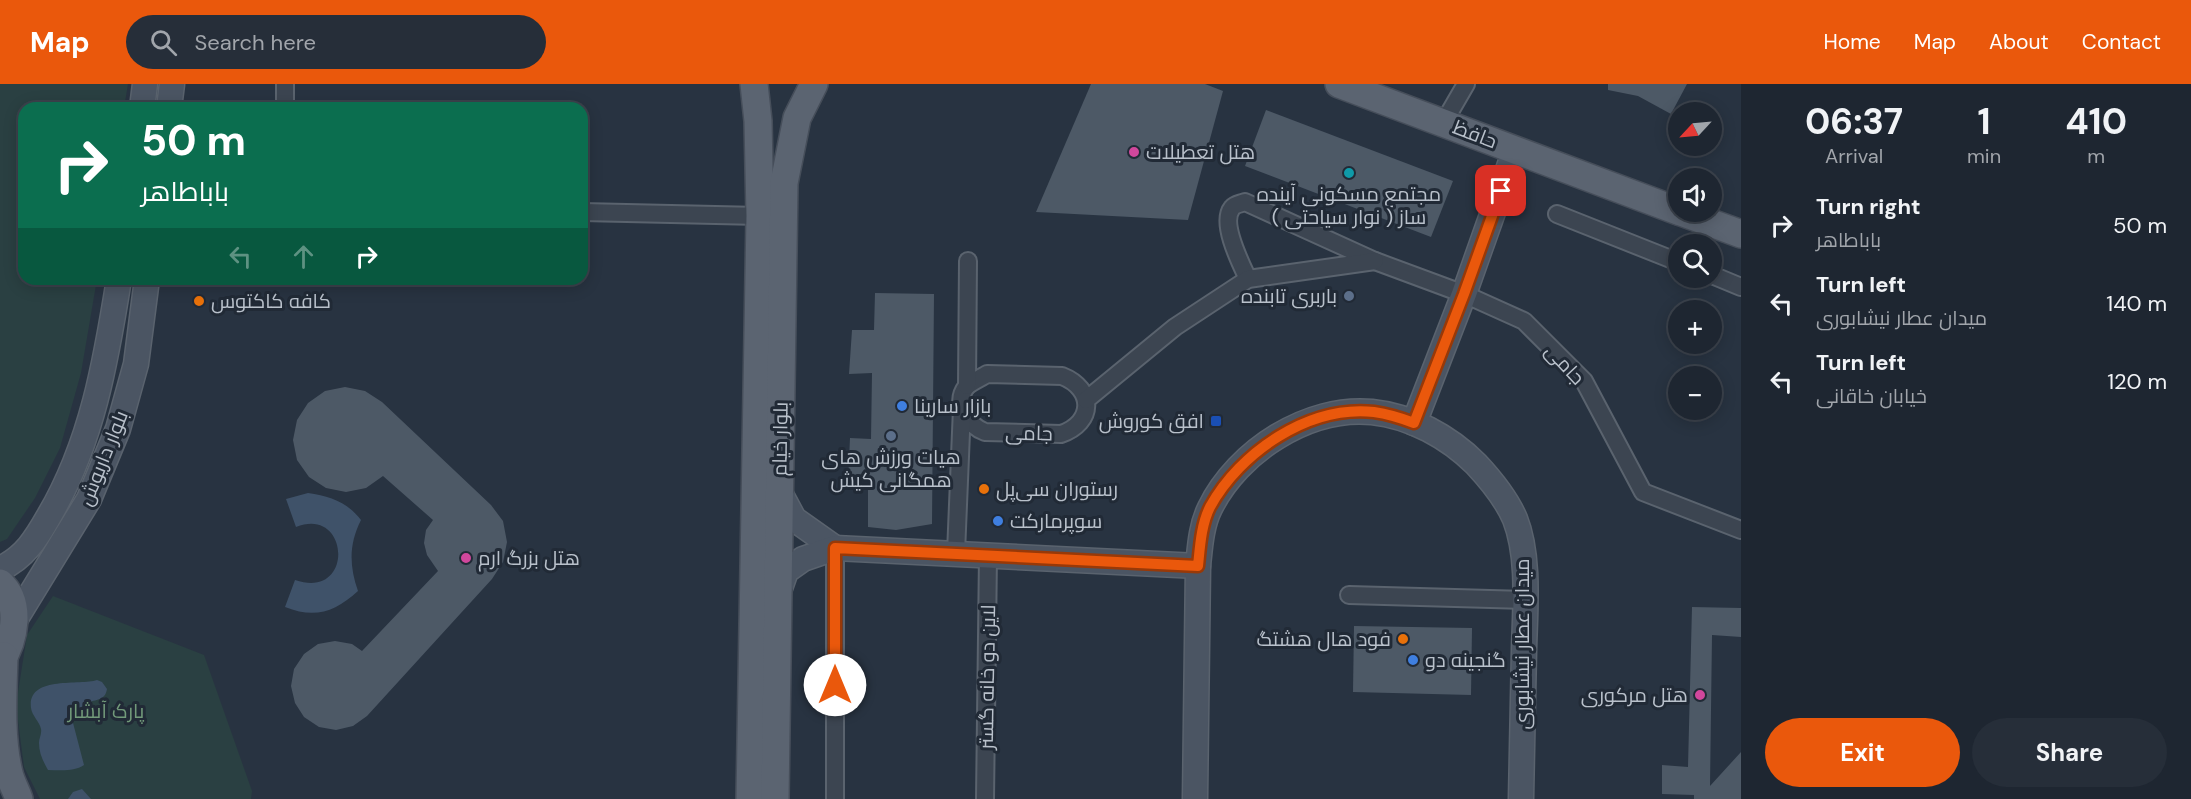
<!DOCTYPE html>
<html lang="en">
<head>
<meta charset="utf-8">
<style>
	body { margin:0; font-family:"DM Sans",Cairo,sans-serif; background:#262e39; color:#f1f3f6; height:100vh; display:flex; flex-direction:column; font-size:22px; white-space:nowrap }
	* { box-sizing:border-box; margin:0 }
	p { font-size:20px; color:#a1a5ab }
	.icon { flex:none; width:33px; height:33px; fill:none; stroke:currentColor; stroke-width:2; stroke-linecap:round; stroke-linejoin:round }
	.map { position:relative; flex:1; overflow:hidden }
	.sheet { display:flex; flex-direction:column; background:#1e2631; width:450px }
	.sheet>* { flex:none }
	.hud { position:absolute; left:18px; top:18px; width:570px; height:183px; border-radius:18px; box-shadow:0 3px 15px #0003,0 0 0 2px #3c434d; background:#0b6e4f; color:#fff; overflow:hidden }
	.needle { width:39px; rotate:244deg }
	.tools { position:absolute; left:1668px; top:18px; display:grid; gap:12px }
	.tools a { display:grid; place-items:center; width:54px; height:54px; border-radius:50%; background:#1e2631; box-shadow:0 3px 15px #0003,0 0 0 2px #3c434d; font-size:30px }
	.pin { position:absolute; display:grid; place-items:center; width:51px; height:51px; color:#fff; margin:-26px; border-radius:12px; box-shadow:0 3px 9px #0006 }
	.me { position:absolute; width:66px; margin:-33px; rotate:0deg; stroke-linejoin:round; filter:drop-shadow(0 0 4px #0008) }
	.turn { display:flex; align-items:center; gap:21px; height:126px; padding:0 24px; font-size:27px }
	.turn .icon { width:78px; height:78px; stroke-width:2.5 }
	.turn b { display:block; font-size:42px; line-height:51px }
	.lanes { display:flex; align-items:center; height:57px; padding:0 24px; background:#0003; justify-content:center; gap:30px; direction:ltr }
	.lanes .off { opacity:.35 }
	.eta { display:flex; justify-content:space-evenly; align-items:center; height:102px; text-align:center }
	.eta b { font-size:36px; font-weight:700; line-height:42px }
	.primary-button { display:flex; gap:12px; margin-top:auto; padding:12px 24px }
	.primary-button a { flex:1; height:69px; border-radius:36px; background:#ea580c; color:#fff; font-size:24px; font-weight:700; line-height:69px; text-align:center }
	.primary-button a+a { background:#262e39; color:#f1f3f6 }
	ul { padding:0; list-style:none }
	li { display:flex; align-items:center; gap:18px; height:78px; padding:0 24px }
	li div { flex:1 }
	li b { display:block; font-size:22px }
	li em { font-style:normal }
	header { display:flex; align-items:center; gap:36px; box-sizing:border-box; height:84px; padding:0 30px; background:#ea580c; color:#fff }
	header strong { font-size:28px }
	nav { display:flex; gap:33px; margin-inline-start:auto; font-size:21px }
	.search { width:420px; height:54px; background:#262e39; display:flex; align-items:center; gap:15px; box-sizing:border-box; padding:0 21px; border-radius:33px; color:#a1a5ab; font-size:22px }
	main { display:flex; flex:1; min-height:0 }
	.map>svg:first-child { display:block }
	.green { fill:#2a4042 }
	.water { fill:#3f5269 }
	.building { fill:#4d5966 }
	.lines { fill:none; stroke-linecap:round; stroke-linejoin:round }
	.street-casing { stroke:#5a636e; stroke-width:20 }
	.secondary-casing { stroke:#5a636e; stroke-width:27 }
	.primary-casing { stroke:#464e5a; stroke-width:30 }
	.street { stroke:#3c4551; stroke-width:16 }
	.secondary { stroke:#4b5563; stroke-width:24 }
	.primary { stroke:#5b6471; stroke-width:27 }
	.route-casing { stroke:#983908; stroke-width:15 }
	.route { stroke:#ea580c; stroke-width:10 }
	.hotel-dot { fill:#d1479c; stroke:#212a36; stroke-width:2 }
	.culture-dot { fill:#0f9aa8; stroke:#212a36; stroke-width:2 }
	.service-dot { fill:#5c6f8a; stroke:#212a36; stroke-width:2 }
	.food-dot { fill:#e8710a; stroke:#212a36; stroke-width:2 }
	.shop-dot { fill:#3f7fe0; stroke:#212a36; stroke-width:2 }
	.transit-dot { fill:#1a4fb4; stroke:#212a36; stroke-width:2 }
	.labels { text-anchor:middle; stroke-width:6; stroke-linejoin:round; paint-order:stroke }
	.street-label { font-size:20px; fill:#b9c1cb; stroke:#212a36 }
	.poi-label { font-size:20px; fill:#b9c1cb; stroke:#212a36; text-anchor:start }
	.park-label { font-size:20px; fill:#729a7a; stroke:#212a36 }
</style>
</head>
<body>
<header>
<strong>Map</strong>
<div class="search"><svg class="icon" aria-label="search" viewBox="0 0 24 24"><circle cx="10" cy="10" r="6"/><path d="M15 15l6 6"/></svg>Search here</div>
<nav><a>Home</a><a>Map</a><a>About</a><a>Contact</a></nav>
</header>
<main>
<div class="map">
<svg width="1741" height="715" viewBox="0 0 1741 715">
	<rect width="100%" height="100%" fill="#283341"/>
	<g class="green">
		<path d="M0,0H128L124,24H24V195H97L81,289L60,364L35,414L7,455L0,458Z"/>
		<path d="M53,512L204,571L252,707L251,715H40L24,683L16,621L27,551Z"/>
	</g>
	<g class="water">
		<path d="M308,409C330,412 347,418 361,436C349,460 349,481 358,507C335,528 315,535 285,523L295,496C355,517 350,421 296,443L286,415Z"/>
		<path d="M97,596L102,598L107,605C105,617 96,615 87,619C80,623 76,629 72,635L84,681C74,688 60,686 48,686C43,677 39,669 39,659C39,654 42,650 41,645C40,638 32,632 31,624C27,591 79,602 97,596Z"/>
		<path d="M82,705L91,715H68L73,708Z"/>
	</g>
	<g class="building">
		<path d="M1091,0H1205L1223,7L1188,136L1036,128Z"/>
		<path d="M1608,0H1687L1671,30L1638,12L1608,6Z"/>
		<path d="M1266,26L1453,97L1431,153L1245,82Z"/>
		<path d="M875,209L934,210L932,440L896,446L868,443V398H848L850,354L871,355L872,289L849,290L852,246H874Z"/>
		<path d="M345,303L365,307L382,318L491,421L503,437L507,458L503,478L492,495L367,632L353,642L336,646L319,643L304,633L295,619L291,602L294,585L304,570L318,560L335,557L352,560L362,567L438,487L427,471L424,459L426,446L433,436L383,392L366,404L346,408L326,404L309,393L297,376L293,356L297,336L308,319L325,307Z"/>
		<path d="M1692,523L1741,524V553L1712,551L1710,702L1741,668V715H1694V711L1662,710V681L1688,683Z"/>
		<path d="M1354,542L1472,544L1471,611L1353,608Z"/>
	</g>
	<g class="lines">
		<g class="street-casing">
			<g id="street">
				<path d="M285,24V0"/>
				<path d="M1444,38L1466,0"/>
				<path d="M582,128L760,132"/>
				<path d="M1557,130L1678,178"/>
				<path d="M1712,191L1741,203"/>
				<path d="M1248,195C1241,180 1220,139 1232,124C1235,120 1240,120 1245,118L1375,177L1464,210L1524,237L1584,297L1643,408L1741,446"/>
				<path d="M987,290L1062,292C1095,305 1094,339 1061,350L985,348C969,342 953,320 966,303C971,298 981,294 987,290Z"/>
				<path d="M967,302L968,177"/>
				<path d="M1086,316L1175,243L1248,195L1375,177"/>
				<path d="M956,469L962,324"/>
				<path d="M1349,511L1526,516"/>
				<path d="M835,715V464"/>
				<path d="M985,715L988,471"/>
			</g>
		</g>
		<g class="secondary-casing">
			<g id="secondary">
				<path d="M142,24L145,0"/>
				<path d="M169,24L172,0"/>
				<path d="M1414,339L1464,210L1515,66"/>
				<path d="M780,409L794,435L835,464"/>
				<path d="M0,485C25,473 36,455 49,432C92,359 106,277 119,195"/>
				<path d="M779,507L786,487L803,475L835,464L1198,482"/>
				<path d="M15,536L89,415L118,345L136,280L147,195"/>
				<path d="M1195,715L1198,482C1200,463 1201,442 1210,424C1238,367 1308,322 1372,328C1411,332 1449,353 1476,380C1491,396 1506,414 1515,435C1530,473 1525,525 1524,566C1523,615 1522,665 1521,715"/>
			</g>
		</g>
		<g class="primary-casing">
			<g id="primary">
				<path d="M1339,0L1678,127"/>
				<path d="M1681,128L1741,150"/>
				<path d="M0,499C22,519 15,556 0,579"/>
				<path d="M4,572C3,610 0,652 9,689C11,698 16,706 19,715"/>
				<path d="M750,715L760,132L758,37L754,0"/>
				<path d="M775,715L784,99L797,34L814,0"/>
			</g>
		</g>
		<use href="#street" class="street"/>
		<use href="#secondary" class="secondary"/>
		<use href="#primary" class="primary"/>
	</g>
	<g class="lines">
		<g class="route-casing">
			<path id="route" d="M835,601V464L1198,482C1200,463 1201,441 1210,423C1240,368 1309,321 1374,328C1388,330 1401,334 1414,339L1464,210L1501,107"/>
		</g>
		<use href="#route" class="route"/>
	</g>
	<g class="hotel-dot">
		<circle cx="1134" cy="68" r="6"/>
		<circle cx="466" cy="474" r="6"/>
		<circle cx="1700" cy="611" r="6"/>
	</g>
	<circle class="culture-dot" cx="1349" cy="89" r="6"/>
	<g class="service-dot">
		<circle cx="1349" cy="212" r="6"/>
		<circle cx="891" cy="352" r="6"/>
	</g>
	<g class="food-dot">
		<circle cx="199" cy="217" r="6"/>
		<circle cx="984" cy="405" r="6"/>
		<circle cx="1403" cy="555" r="6"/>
	</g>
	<g class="shop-dot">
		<circle cx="902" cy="322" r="6"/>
		<circle cx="998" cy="437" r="6"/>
		<circle cx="1413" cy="576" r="6"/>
	</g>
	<rect class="transit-dot" x="1210" y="331" width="12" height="12" rx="3"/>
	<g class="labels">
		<g class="street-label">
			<text transform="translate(1475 50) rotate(21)" y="7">حافظ</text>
			<text transform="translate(1565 280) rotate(47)" y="7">جامی</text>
			<text transform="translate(1029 349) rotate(1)" y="7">جامی</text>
			<text transform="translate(780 355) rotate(-89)" y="7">بلوار خیام</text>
			<text transform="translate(103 374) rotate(-68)" y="7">بلوار داریوش</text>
			<text transform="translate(1522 560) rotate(-90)" y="7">میدان عطار نیشابوری</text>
			<text transform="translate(987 593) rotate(-89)" y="7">لاین دو خانه گستر</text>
		</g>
		<g class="poi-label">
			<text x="1146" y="75">هتل تعطیلات</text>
			<text x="1349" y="117" text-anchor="middle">مجتمع مسکونی آینده<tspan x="1349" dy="23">ساز ( نوار سیاحتی )</tspan></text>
			<text x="1337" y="219" text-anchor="end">باربری تابنده</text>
			<text x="211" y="224">کافه کاکتوس</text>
			<text x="914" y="329">بازار سارینا</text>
			<text x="1204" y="344" text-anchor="end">افق کوروش</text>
			<text x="891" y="380" text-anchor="middle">هیات ورزش های<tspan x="891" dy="23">همگانی کیش</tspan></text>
			<text x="996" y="412">رستوران سی‌پل</text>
			<text x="1010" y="444">سوپرمارکت</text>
			<text x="478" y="481">هتل بزرگ ارم</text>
			<text x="1391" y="562" text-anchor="end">فود هال هشتگ</text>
			<text x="1425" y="583">گنجینه دو</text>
			<text x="1688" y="618" text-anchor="end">هتل مرکوری</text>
		</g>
		<g class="park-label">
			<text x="106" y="634">پارک آبشار</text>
		</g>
	</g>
</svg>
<div class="tools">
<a><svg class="needle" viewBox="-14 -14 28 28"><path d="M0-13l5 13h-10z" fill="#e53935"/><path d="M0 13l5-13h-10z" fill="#a1a5ab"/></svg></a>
<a><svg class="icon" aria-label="sound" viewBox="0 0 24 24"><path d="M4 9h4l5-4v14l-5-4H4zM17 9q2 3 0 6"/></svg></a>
<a><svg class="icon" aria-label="search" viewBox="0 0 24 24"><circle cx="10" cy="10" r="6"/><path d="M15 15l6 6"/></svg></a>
<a>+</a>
<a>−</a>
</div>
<div class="pin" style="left:1501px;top:107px;background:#d93025"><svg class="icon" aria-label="arrive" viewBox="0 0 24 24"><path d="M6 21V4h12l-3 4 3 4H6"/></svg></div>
<svg class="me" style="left:835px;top:601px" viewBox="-20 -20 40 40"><circle r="19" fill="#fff"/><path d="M0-13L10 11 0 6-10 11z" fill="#ea580c"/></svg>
<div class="hud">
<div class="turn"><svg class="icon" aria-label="right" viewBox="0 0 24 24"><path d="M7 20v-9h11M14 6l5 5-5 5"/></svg><div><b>50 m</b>باباطاهر</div></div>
<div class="lanes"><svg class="icon off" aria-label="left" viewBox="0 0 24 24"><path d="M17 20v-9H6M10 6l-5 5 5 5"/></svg><svg class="icon off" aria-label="ahead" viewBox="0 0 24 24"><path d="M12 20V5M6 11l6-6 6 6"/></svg><svg class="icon" aria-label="right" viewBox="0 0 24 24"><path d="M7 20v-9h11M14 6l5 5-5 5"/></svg></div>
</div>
</div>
<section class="sheet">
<div class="eta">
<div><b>06:37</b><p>Arrival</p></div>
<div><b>1</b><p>min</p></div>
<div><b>410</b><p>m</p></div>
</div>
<ul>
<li><svg class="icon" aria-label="right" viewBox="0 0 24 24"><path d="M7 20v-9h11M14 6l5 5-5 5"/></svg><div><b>Turn right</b><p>باباطاهر</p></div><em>50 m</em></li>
<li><svg class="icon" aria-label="left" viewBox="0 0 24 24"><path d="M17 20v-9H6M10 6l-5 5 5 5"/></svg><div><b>Turn left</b><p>میدان عطار نیشابوری</p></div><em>140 m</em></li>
<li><svg class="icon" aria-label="left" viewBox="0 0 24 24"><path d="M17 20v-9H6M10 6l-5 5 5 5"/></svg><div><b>Turn left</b><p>خیابان خاقانی</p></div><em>120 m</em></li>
</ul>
<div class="primary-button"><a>Exit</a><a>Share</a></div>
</section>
</main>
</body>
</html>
